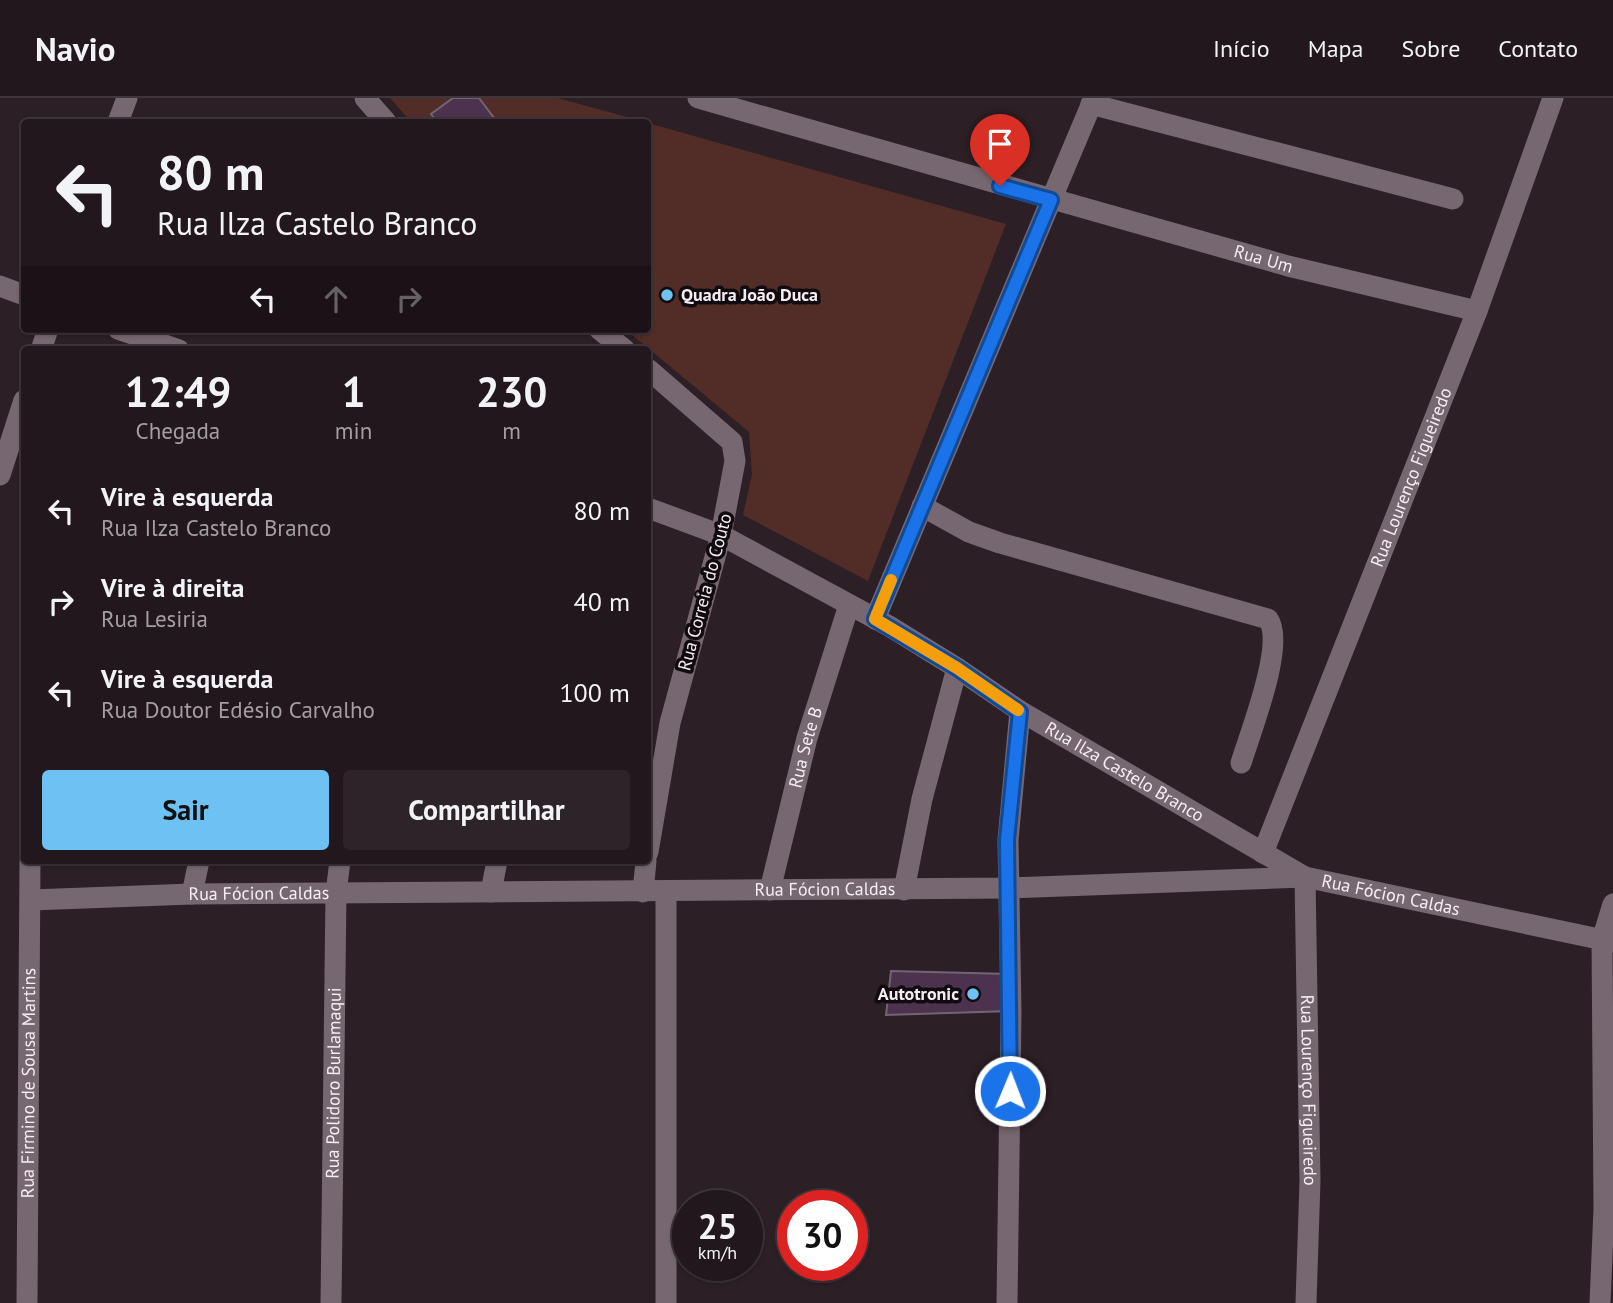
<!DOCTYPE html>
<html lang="pt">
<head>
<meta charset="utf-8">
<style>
	body { margin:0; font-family:"PT Sans",sans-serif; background:#2d2429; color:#f1f3f6; height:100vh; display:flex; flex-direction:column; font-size:26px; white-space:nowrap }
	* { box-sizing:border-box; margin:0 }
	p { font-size:23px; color:#a29fa3 }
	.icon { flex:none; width:38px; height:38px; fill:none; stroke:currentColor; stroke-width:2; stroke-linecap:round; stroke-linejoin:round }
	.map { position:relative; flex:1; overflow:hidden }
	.sheet { position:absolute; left:21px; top:248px; width:630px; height:518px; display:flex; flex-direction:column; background:#21171c; border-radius:7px; box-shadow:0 2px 5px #0004,0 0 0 2px #3e363b }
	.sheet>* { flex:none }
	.hud { position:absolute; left:21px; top:21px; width:630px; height:214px; border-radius:7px; box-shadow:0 2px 5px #0004,0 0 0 2px #3e363b; background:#21171c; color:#f1f3f6; overflow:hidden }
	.speed { position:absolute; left:672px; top:1092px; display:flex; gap:14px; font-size:35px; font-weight:700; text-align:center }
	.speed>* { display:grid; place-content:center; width:91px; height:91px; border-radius:50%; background:#21171c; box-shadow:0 2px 5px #0004,0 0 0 2px #3e363b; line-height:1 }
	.speed small { font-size:18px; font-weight:400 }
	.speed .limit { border:10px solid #d22; background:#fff; color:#111 }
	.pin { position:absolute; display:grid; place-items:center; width:60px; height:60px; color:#fff; margin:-72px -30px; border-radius:50% 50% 50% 0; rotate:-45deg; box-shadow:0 0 7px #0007 }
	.pin .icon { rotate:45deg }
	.me { position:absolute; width:77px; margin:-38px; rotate:1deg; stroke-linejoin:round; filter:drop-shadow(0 0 5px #0008) }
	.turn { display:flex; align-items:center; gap:24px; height:147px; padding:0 21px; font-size:32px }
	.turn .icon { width:91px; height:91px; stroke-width:2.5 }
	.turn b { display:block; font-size:49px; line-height:60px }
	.lanes { display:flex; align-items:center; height:66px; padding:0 21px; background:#0003; justify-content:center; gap:35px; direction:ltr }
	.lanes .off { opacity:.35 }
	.eta { display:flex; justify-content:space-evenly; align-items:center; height:119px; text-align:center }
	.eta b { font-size:42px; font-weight:800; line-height:49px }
	.action { display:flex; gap:14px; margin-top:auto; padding:14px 21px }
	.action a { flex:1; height:80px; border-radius:7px; background:#6dc2f3; color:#111; font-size:28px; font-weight:800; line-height:80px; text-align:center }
	.action a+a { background:#2d2429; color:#f1f3f6 }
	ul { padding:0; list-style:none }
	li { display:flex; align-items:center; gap:21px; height:91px; padding:0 21px }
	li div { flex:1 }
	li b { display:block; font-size:26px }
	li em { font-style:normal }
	header { display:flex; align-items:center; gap:42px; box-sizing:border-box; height:98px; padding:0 35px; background:#21171c; border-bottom:2px solid #3e363b }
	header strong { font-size:33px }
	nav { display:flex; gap:38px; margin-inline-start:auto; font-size:24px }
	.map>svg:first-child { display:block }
	.green { fill:#522c26 }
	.building { fill:#4d3250; stroke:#706571; stroke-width:2 }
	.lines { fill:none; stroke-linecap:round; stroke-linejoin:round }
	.minor { stroke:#776770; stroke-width:21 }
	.route-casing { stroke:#114b97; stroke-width:18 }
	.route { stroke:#1a73e8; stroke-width:12 }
	.slow { stroke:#f59e0b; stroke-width:12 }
	.poi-dot { fill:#6dc2f3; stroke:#100b0e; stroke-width:2.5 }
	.labels { text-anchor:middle; stroke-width:7; stroke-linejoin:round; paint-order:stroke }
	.street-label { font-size:18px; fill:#f6edf2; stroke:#100b0e }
	.poi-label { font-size:18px; font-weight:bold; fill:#f6edf2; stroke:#100b0e; text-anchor:start }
</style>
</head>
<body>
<header>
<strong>Navio</strong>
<nav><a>Início</a><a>Mapa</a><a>Sobre</a><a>Contato</a></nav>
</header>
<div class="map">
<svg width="1613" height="1205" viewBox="0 0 1613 1205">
	<rect width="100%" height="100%" fill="#2c1f26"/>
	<g class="green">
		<path d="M390,0H558L645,24H411Z"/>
		<path d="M648,25L1006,126L868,483L743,417L752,376L749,334L625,231H648Z"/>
	</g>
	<g class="building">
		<path d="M453,0H479L497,24H437L431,16Z"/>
		<path d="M891,873L1010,876L1011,913L886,917Z"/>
	</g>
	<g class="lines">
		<g class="minor">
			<path d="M365,0L386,24"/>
			<path id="s1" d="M698,0L1288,168L1477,213"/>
			<path d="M1091,6L1453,101"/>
			<path d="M118,24L127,0"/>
			<path d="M0,188L24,197"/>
			<path d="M118,231L179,252"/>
			<path d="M599,231L625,252"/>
			<path d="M41,252L48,231"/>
			<path d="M648,271L732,344L735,363L721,437L670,625L648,754"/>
			<path d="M0,377L24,302"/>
			<path d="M922,408L969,434L1000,445L1268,521C1286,545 1250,635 1241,665"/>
			<path id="s2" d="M648,410L721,437L889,528L957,570L1020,613L1305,779L1310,1083L1306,1205"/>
			<path d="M875,521L1094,0"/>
			<path id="s3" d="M1263,755L1477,213L1553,0"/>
			<path id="s4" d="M770,792L807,640L849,507"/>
			<path d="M904,792L922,701L957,570"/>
			<path d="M491,794L497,763"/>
			<path d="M643,794L646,763"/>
			<path d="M192,796L199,763"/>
			<path id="s5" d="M31,802L192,796L1009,790L1305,779L1613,844"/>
			<path id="s6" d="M27,1205L30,763"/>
			<path id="s7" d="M331,1205L336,795L340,763"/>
			<path d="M666,1205V793"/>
			<path d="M1007,1205L1011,913L1008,742L1020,613"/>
			<path d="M1600,1205L1604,1111L1602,842L1613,806"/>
		</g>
	</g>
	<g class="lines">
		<g class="route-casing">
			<path id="route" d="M1000,88L1051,102L875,521L957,570L1020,614L1007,742L1010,993"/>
		</g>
		<use href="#route" class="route"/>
		<path class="slow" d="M891,482L875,521L957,570L1018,612"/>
	</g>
	<g class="poi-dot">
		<circle cx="667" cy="197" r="7"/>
		<circle cx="973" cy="896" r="7"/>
	</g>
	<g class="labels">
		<g class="street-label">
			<text dy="6" stroke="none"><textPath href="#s1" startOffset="588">Rua Um</textPath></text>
			<text dy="6" stroke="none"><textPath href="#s3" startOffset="404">Rua Lourenço Figueiredo</textPath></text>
			<text transform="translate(705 494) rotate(-75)" y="6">Rua Correia do Couto</text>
			<text dy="6" stroke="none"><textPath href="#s4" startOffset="147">Rua Sete B</textPath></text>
			<text dy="6" stroke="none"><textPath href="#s2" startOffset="546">Rua Ilza Castelo Branco</textPath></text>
			<text dy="6" stroke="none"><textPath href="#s5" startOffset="794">Rua Fócion Caldas</textPath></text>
			<text dy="6" stroke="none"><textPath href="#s5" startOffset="228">Rua Fócion Caldas</textPath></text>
			<text dy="6" stroke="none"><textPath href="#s5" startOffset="1362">Rua Fócion Caldas</textPath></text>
			<text dy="6" stroke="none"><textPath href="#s6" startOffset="220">Rua Firmino de Sousa Martins</textPath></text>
			<text dy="6" stroke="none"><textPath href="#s7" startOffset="220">Rua Polidoro Burlamaqui</textPath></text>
			<text dy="6" stroke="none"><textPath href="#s2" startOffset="968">Rua Lourenço Figueiredo</textPath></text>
		</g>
		<g class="poi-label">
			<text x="681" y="203">Quadra João Duca</text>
			<text x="959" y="902" text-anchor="end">Autotronic</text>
		</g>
	</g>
</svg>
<div class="speed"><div>25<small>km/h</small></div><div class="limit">30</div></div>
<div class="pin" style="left:1000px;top:88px;background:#d93025"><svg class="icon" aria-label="arrive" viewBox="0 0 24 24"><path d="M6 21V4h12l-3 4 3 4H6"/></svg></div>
<svg class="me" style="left:1010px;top:993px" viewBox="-20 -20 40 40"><circle r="17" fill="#1a73e8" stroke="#fff" stroke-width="3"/><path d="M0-11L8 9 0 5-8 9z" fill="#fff"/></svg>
<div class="hud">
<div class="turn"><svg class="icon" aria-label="left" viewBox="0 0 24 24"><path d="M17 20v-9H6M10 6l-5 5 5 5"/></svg><div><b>80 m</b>Rua Ilza Castelo Branco</div></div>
<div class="lanes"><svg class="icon" aria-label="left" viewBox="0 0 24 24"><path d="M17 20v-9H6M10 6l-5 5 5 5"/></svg><svg class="icon off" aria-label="ahead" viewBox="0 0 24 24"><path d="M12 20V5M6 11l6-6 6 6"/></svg><svg class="icon off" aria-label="right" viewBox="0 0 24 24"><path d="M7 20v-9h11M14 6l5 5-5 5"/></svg></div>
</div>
<section class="sheet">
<div class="eta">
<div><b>12:49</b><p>Chegada</p></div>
<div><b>1</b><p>min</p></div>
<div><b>230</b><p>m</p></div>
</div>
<ul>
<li><svg class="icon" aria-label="left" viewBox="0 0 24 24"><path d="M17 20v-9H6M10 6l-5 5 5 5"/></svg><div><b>Vire à esquerda</b><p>Rua Ilza Castelo Branco</p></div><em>80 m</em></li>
<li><svg class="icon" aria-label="right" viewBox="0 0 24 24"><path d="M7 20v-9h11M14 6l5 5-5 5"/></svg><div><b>Vire à direita</b><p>Rua Lesiria</p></div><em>40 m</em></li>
<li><svg class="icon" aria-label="left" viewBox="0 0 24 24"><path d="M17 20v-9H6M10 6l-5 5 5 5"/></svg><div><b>Vire à esquerda</b><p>Rua Doutor Edésio Carvalho</p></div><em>100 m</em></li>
</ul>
<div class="action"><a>Sair</a><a>Compartilhar</a></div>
</section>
</div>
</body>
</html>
